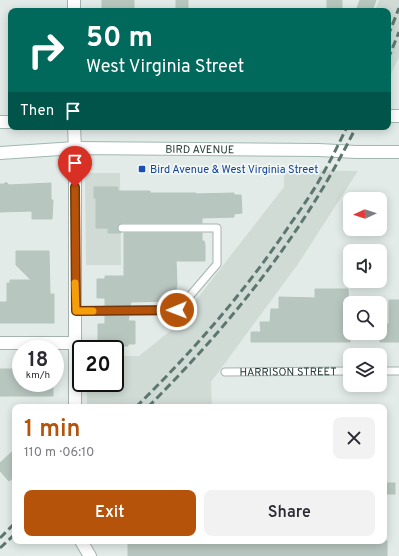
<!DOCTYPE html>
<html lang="en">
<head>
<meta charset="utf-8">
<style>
	body { margin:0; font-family:Overpass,sans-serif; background:#f2f2f3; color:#2b2b33; height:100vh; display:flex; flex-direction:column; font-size:15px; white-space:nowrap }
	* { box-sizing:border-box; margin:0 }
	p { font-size:13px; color:#7c7c81 }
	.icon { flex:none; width:22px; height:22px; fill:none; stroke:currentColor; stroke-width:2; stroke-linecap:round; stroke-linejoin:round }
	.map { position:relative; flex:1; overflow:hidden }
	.panel { position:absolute; left:12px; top:404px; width:375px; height:140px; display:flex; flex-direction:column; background:#fff; border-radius:8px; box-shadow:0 2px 10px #0003 }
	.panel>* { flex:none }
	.top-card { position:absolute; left:8px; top:8px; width:383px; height:122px; border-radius:8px; box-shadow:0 2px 10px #0003; background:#00695c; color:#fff; overflow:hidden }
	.needle { width:26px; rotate:267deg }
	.buttons { position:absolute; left:343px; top:192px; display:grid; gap:8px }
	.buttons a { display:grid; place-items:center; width:44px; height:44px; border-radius:8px; background:#fff; box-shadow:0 2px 10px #0003; font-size:20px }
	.speed { position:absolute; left:12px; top:340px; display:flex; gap:8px; font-size:20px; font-weight:700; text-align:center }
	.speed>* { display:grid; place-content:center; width:52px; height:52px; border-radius:50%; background:#fff; box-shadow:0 2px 10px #0003; line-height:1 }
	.speed small { font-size:10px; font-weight:400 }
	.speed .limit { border:2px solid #111; border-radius:6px; background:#fff; color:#111 }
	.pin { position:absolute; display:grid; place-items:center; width:34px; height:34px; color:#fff; margin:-41px -17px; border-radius:50% 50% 50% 0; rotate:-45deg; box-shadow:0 0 4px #0007 }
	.pin .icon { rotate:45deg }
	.me { position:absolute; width:44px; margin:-22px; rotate:269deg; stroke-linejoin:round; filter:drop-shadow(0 0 3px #0008) }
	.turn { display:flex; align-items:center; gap:14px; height:84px; padding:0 12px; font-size:18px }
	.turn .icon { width:52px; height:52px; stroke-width:2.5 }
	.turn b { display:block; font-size:28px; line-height:34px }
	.then { display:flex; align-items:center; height:38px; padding:0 12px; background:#0003; gap:8px; font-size:15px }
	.round { display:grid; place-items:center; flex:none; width:42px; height:42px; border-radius:8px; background:#f2f2f3 }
	.overview { display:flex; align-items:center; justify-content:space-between; height:68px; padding:0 12px }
	h1 { font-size:24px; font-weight:600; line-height:30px; color:#b45309 }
	.cta { display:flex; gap:8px; margin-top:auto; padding:8px 12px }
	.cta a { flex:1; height:46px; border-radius:8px; background:#b45309; color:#fff; font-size:16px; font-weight:600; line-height:46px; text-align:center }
	.cta a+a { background:#f2f2f3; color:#2b2b33 }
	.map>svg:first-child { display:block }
	.built { fill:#d0dbd6 }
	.building { fill:#b8c6c0; stroke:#b5c5be }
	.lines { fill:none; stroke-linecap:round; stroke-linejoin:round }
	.service-casing { stroke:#a5b3ae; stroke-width:9 }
	.minor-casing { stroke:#a5b3ae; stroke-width:14 }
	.tertiary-casing { stroke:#a5b3ae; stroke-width:14 }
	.secondary-casing { stroke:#a1b7af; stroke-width:14 }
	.service { stroke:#fff; stroke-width:7 }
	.minor { stroke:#fff; stroke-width:12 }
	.tertiary { stroke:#fff; stroke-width:12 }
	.secondary { stroke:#fff; stroke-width:12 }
	.rail { stroke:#5d7770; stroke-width:3; stroke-dasharray:8 4; stroke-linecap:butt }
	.route-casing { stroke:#753606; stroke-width:10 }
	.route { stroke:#b45309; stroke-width:7 }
	.slow { stroke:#f59e0b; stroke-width:7 }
	.transit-dot { fill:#1a4fb4; stroke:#f2f8f5; stroke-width:1.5 }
	.labels { text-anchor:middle; stroke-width:3.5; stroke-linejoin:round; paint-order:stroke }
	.street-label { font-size:11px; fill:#233b35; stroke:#f2f8f5 }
	.transit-label { font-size:11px; fill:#164399; stroke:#f2f8f5; text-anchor:start }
</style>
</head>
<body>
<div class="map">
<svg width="399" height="556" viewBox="0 0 399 556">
	<rect width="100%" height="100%" fill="#e2ebe7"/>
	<g class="built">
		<path d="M379,0H399V57L388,80V11H375Z"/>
		<path d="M284,170L358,171L298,264L211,382L212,407H87V383H115V356H139L175,327L284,187Z"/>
		<path d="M85,173H120L121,265H86Z"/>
	</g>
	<g class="building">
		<rect x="102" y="0" width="32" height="11"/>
		<rect x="176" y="0" width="12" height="11"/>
		<rect x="327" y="0" width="15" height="11"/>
		<path d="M360,0H376L372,11H356Z"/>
		<path d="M6,182L9,185L51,183V200H53L52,219H32V211L0,212V184H4Z"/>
		<path d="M94,187H118V191H150V193H196V194L234,193V195H241L242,213L234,214V217L202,218V223H122L119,224L117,228L118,231L121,233H108V228H96V198H94Z"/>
		<path d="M124,233H202V241H204L205,245V261H176L177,284L175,297H168V301L131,302L130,306H105V298H97V279H105V276H124Z"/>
		<path d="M16,251H49L50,294H54V323H0V302H7V283H10V280H31L16,265Z"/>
		<path d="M315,289H348L350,342H251V332H261L260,322H270L271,309H279V297L315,298Z"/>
		<path d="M389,300H399V342H380V324H389Z"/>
		<path d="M105,316H129L128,321H135V344H128V346L105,345V343H98V324H105Z"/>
		<path d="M0,369H21V383H53V396H0Z"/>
		<path d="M15,449V476L9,481L0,471V463Z"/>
		<rect x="384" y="483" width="11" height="11"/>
		<rect x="128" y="541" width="259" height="15"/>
	</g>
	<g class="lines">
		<g class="service-casing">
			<g id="service">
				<path d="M75,311H177L217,264V228H122"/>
				<path d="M380,371H399"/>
				<path id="s1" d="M225,372L350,371"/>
			</g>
		</g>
		<g class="minor-casing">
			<g id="minor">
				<path d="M75,148V407"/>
				<path d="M0,343H75"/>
				<path d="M81,541L90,556"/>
			</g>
		</g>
		<g class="tertiary-casing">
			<g id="tertiary">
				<path d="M74,0V11"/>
				<path d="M74,127L75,148"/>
			</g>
		</g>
		<g class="secondary-casing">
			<g id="secondary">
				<path d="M388,116H399"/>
				<path d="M0,122H11"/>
				<path id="s2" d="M0,153L75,148L319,150L356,152H399"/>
			</g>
		</g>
		<use href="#service" class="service"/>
		<use href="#minor" class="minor"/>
		<use href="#tertiary" class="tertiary"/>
		<use href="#secondary" class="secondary"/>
		<g class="rail">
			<path d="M388,36L399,8"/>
			<path d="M388,59L399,32"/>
			<path d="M136,407C192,352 243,294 287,229C300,210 314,191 325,170C333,156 340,141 347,127"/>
			<path d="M148,407C231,324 304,233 356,127"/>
			<path d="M0,538L15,523"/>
			<path d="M0,548L15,534"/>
		</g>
	</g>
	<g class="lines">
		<g class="route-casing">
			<path id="route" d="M75,187L76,311L177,310"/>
		</g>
		<use href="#route" class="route"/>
		<path class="slow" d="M75,283L76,311H93"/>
	</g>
	<rect class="transit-dot" x="138" y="165" width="8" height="8" rx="2"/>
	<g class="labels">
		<g class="street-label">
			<text dy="4" stroke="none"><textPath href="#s2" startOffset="200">BIRD AVENUE</textPath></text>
			<text dy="4" stroke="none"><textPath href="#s1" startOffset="63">HARRISON STREET</textPath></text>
		</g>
		<g class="transit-label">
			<text x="150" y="173">Bird Avenue &amp; West Virginia Street</text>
		</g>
	</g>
</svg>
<div class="buttons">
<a><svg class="needle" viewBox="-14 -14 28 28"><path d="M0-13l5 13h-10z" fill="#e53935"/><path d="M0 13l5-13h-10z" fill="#7c7c81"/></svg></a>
<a><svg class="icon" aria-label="sound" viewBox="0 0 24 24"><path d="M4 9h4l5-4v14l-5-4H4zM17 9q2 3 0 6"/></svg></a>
<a><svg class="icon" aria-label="search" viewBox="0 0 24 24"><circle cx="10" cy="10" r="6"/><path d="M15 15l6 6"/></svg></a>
<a><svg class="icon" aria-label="layers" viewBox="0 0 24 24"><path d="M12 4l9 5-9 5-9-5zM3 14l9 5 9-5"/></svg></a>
</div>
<div class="speed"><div>18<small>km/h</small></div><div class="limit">20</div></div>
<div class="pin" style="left:75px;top:187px;background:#d93025"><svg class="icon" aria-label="arrive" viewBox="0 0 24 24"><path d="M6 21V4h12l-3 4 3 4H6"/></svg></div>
<svg class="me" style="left:177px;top:310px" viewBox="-20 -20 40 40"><circle r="17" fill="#b45309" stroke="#fff" stroke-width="3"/><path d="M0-11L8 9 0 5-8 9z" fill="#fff"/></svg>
<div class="top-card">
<div class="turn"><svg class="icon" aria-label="right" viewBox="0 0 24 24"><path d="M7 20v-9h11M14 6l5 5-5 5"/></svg><div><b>50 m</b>West Virginia Street</div></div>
<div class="then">Then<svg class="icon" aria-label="arrive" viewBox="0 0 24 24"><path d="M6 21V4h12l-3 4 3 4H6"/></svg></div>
</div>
<section class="panel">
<div class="overview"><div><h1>1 min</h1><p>110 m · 06:10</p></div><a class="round"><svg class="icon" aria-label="close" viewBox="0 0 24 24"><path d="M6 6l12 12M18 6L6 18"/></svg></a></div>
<div class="cta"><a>Exit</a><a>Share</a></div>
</section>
</div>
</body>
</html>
